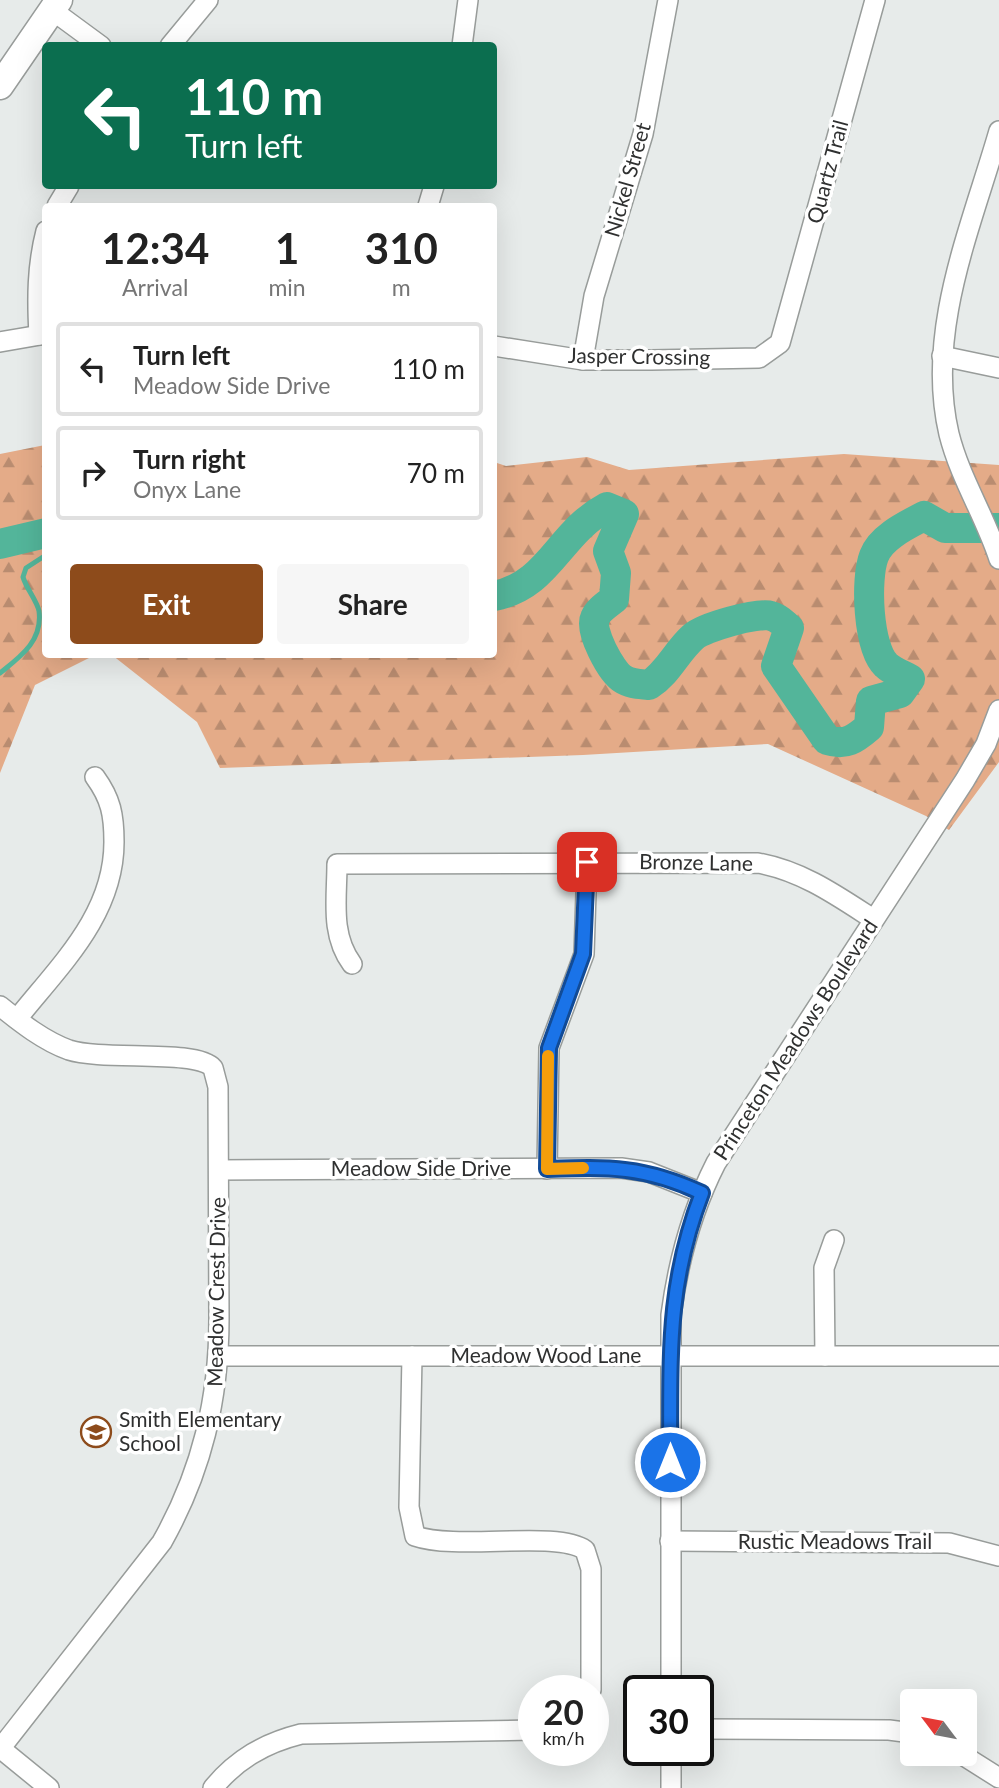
<!DOCTYPE html>
<html lang="en">
<head>
<meta charset="utf-8">
<style>
	body { margin:0; font-family:Lato,sans-serif; background:#f6f6f6; color:#222; height:100vh; display:flex; flex-direction:column; font-size:26px; white-space:nowrap }
	* { box-sizing:border-box; margin:0 }
	p { font-size:23px; color:#767676 }
	.icon { flex:none; width:38px; height:38px; fill:none; stroke:currentColor; stroke-width:2; stroke-linecap:round; stroke-linejoin:round }
	.map { position:relative; flex:1; overflow:hidden }
	.sheet { position:absolute; left:42px; top:203px; width:455px; height:455px; display:flex; flex-direction:column; background:#fff; border-radius:7px; box-shadow:0 7px 28px #0002 }
	.sheet>* { flex:none }
	.guide { position:absolute; left:42px; top:42px; width:455px; height:147px; border-radius:7px; box-shadow:0 7px 28px #0002; background:#0b6e4f; color:#fff; overflow:hidden }
	.needle { width:46px; rotate:302deg }
	.fabs { position:absolute; left:900px; top:1689px; display:grid; gap:14px }
	.fabs a { display:grid; place-items:center; width:77px; height:77px; border-radius:7px; background:#fff; box-shadow:0 7px 28px #0002; font-size:35px }
	.speed { position:absolute; left:518px; top:1675px; display:flex; gap:14px; font-size:35px; font-weight:700; text-align:center }
	.speed>* { display:grid; place-content:center; width:91px; height:91px; border-radius:50%; background:#fff; box-shadow:0 7px 28px #0002; line-height:1 }
	.speed small { font-size:18px; font-weight:400 }
	.speed .limit { border:4px solid #111; border-radius:10px; background:#fff; color:#111 }
	.pin { position:absolute; display:grid; place-items:center; width:60px; height:60px; color:#fff; margin:-30px; border-radius:14px; box-shadow:0 4px 10px #0006 }
	.me { position:absolute; width:77px; margin:-38px; rotate:0deg; stroke-linejoin:round; filter:drop-shadow(0 0 5px #0008) }
	.turn { display:flex; align-items:center; gap:24px; height:147px; padding:0 28px; font-size:32px }
	.turn .icon { width:91px; height:91px; stroke-width:2.5 }
	.turn b { display:block; font-size:49px; line-height:60px }
	.eta { display:flex; justify-content:space-evenly; align-items:center; height:119px; text-align:center }
	.eta b { font-size:42px; font-weight:700; line-height:49px }
	.primary-button { display:flex; gap:14px; margin-top:auto; padding:14px 28px }
	.primary-button a { flex:1; height:80px; border-radius:7px; background:#8d4b1b; color:#fff; font-size:28px; font-weight:700; line-height:80px; text-align:center }
	.primary-button a+a { background:#f6f6f6; color:#222 }
	ul { padding:0; list-style:none }
	li { display:flex; align-items:center; gap:21px; height:94px; margin:0 14px 10px; padding:0 14px; border:4px solid #e0e0e0; border-radius:7px }
	li div { flex:1 }
	li b { display:block; font-size:26px }
	li em { font-style:normal }
	.map>svg:first-child { display:block }
	.forest { fill:url(#forest-firs) }
	.lines { fill:none; stroke-linecap:round; stroke-linejoin:round }
	.stream { stroke:#53b59a; stroke-width:5 }
	.river { stroke:#53b59a; stroke-width:30 }
	.minor-casing { stroke:#989c9a; stroke-width:22 }
	.secondary-casing { stroke:#989c9a; stroke-width:29 }
	.minor { stroke:#fff; stroke-width:19 }
	.secondary { stroke:#fff; stroke-width:26 }
	.route-casing { stroke:#114b97; stroke-width:18 }
	.route { stroke:#1a73e8; stroke-width:12 }
	.slow { stroke:#f59e0b; stroke-width:12 }
	.labels { text-anchor:middle; stroke-width:7; stroke-linejoin:round; paint-order:stroke }
	.street-label { font-size:21px; fill:#2f3030; stroke:#fff }
	.poi-label { font-size:21px; fill:#2f3030; stroke:#fff; text-anchor:start }
</style>
</head>
<body>
<div class="map">
<svg width="999" height="1788" viewBox="0 0 999 1788">
	<defs>
		<pattern id="forest-firs" width="22" height="20" patternUnits="userSpaceOnUse" patternTransform="scale(1.75)"><rect width="22" height="20" fill="#e4ab88"/><path d="M5 1l3.5 6h-7zM16 11l3.5 6h-7z" fill="#b98c70"/></pattern>
	</defs>
	<rect width="100%" height="100%" fill="#e7ebea"/>
	<g class="forest">
		<path d="M45,445L46,654L95,655L35,685L0,773V454Z"/>
		<path d="M844,454L999,465V762L949,830L926,816L768,744L583,755L220,768L197,722L112,655L494,654V462L506,466L587,457L629,470Z"/>
	</g>
	<g class="lines">
		<path class="stream" d="M0,673C20,657 43,641 39,611C37,601 26,588 23,577L26,568L46,555"/>
		<g class="river">
			<path d="M0,544L46,533"/>
			<path d="M494,596C550,585 558,533 607,507L624,514L608,551L616,573L614,599C608,604 598,610 595,618C589,630 611,672 623,679C630,684 641,684 649,685C669,672 676,652 693,637C704,627 758,612 771,616C779,618 783,623 789,628L776,666L827,740C846,746 855,739 869,727L871,701L900,693L910,679C903,675 892,671 886,665C868,648 865,579 874,556C881,537 907,525 924,516L945,528H999"/>
		</g>
		<g class="minor-casing">
			<g id="minor">
				<path d="M52,10L101,46"/>
				<path d="M170,46L208,0"/>
				<path d="M462,46L468,0"/>
				<path d="M999,131C971,228 925,332 949,434C960,478 985,516 999,559"/>
				<path d="M57,206L69,186"/>
				<path d="M428,206L434,186"/>
				<path d="M39,335C37,299 37,266 46,231"/>
				<path d="M0,342L46,334"/>
				<path d="M494,346L583,360H651L759,358L780,343L875,0"/>
				<path d="M942,356L999,368"/>
				<path d="M583,360L594,296L643,134L668,0"/>
				<path d="M352,964C330,934 337,899 337,864L758,863C802,871 836,895 873,919"/>
				<path d="M0,1006C21,1023 44,1041 69,1050C103,1061 197,1049 213,1068L218,1087L219,1318C219,1399 202,1471 162,1542L0,1749"/>
				<path d="M17,1019C60,965 114,915 114,842C114,815 111,799 95,777"/>
				<path d="M547,1169L549,1048L584,954L587,862"/>
				<path d="M219,1170L621,1168L649,1172L702,1193"/>
				<path d="M219,1356H999"/>
				<path d="M412,1356L409,1507L415,1536C458,1551 556,1530 585,1550L591,1569V1690"/>
				<path d="M825,1356L824,1268L834,1240"/>
				<path d="M670,1541L949,1543L999,1556"/>
				<path d="M671,1690V1315C678,1262 692,1210 716,1163L965,780L986,744L999,710"/>
				<path d="M698,1729L889,1730L912,1733"/>
				<path d="M0,1748L49,1788"/>
				<path d="M671,1750V1788"/>
				<path d="M961,1754L999,1778"/>
				<path d="M213,1788C237,1759 265,1743 301,1734L534,1730"/>
			</g>
		</g>
		<g class="secondary-casing">
			<path id="secondary" d="M0,86L59,0"/>
		</g>
		<use href="#minor" class="minor"/>
		<use href="#secondary" class="secondary"/>
	</g>
	<g class="lines">
		<g class="route-casing">
			<path id="route" d="M587,862L583,954L549,1048L547,1169C610,1167 644,1166 702,1193C665,1289 671,1362 670,1462"/>
		</g>
		<use href="#route" class="route"/>
		<path class="slow" d="M548,1056L547,1169L583,1168"/>
	</g>
	<defs>
		<g id="school-ring" transform="scale(1.575)"><circle r="9.5" fill="#fff" stroke="#8d4b1b" stroke-width="1.5"/><path d="M0-5L7-2L0 1L-7-2ZM-4 1L0 2.5L4 1V4Q0 6-4 4Z" fill="#8d4b1b"/></g>
	</defs>
	<g fill-rule="evenodd">
		<use href="#school-ring" x="96" y="1432"/>
	</g>
	<g class="labels">
		<g class="street-label">
			<text transform="translate(828 172) rotate(-75)" y="7">Quartz Trail</text>
			<text transform="translate(628 180) rotate(-74)" y="7">Nickel Street</text>
			<text transform="translate(639 357) rotate(1)" y="7">Jasper Crossing</text>
			<text transform="translate(696 863) rotate(1)" y="7">Bronze Lane</text>
			<text transform="translate(796 1040) rotate(-57)" y="7">Princeton Meadows Boulevard</text>
			<text x="421" y="1176">Meadow Side Drive</text>
			<text transform="translate(217 1292) rotate(-89)" y="7">Meadow Crest Drive</text>
			<text x="546" y="1363">Meadow Wood Lane</text>
			<text x="835" y="1549">Rustic Meadows Trail</text>
		</g>
		<g class="poi-label">
			<text x="119" y="1427">Smith Elementary<tspan x="119" dy="24">School</tspan></text>
		</g>
	</g>
</svg>
<div class="fabs">
<a><svg class="needle" viewBox="-14 -14 28 28"><path d="M0-13l5 13h-10z" fill="#e53935"/><path d="M0 13l5-13h-10z" fill="#767676"/></svg></a>
</div>
<div class="speed"><div>20<small>km/h</small></div><div class="limit">30</div></div>
<div class="pin" style="left:587px;top:862px;background:#d93025"><svg class="icon" aria-label="arrive" viewBox="0 0 24 24"><path d="M6 21V4h12l-3 4 3 4H6"/></svg></div>
<svg class="me" style="left:670px;top:1462px" viewBox="-20 -20 40 40"><circle r="17" fill="#1a73e8" stroke="#fff" stroke-width="3"/><path d="M0-11L8 9 0 5-8 9z" fill="#fff"/></svg>
<div class="guide">
<div class="turn"><svg class="icon" aria-label="left" viewBox="0 0 24 24"><path d="M17 20v-9H6M10 6l-5 5 5 5"/></svg><div><b>110 m</b>Turn left</div></div>
</div>
<section class="sheet">
<div class="eta">
<div><b>12:34</b><p>Arrival</p></div>
<div><b>1</b><p>min</p></div>
<div><b>310</b><p>m</p></div>
</div>
<ul>
<li><svg class="icon" aria-label="left" viewBox="0 0 24 24"><path d="M17 20v-9H6M10 6l-5 5 5 5"/></svg><div><b>Turn left</b><p>Meadow Side Drive</p></div><em>110 m</em></li>
<li><svg class="icon" aria-label="right" viewBox="0 0 24 24"><path d="M7 20v-9h11M14 6l5 5-5 5"/></svg><div><b>Turn right</b><p>Onyx Lane</p></div><em>70 m</em></li>
</ul>
<div class="primary-button"><a>Exit</a><a>Share</a></div>
</section>
</div>
</body>
</html>
